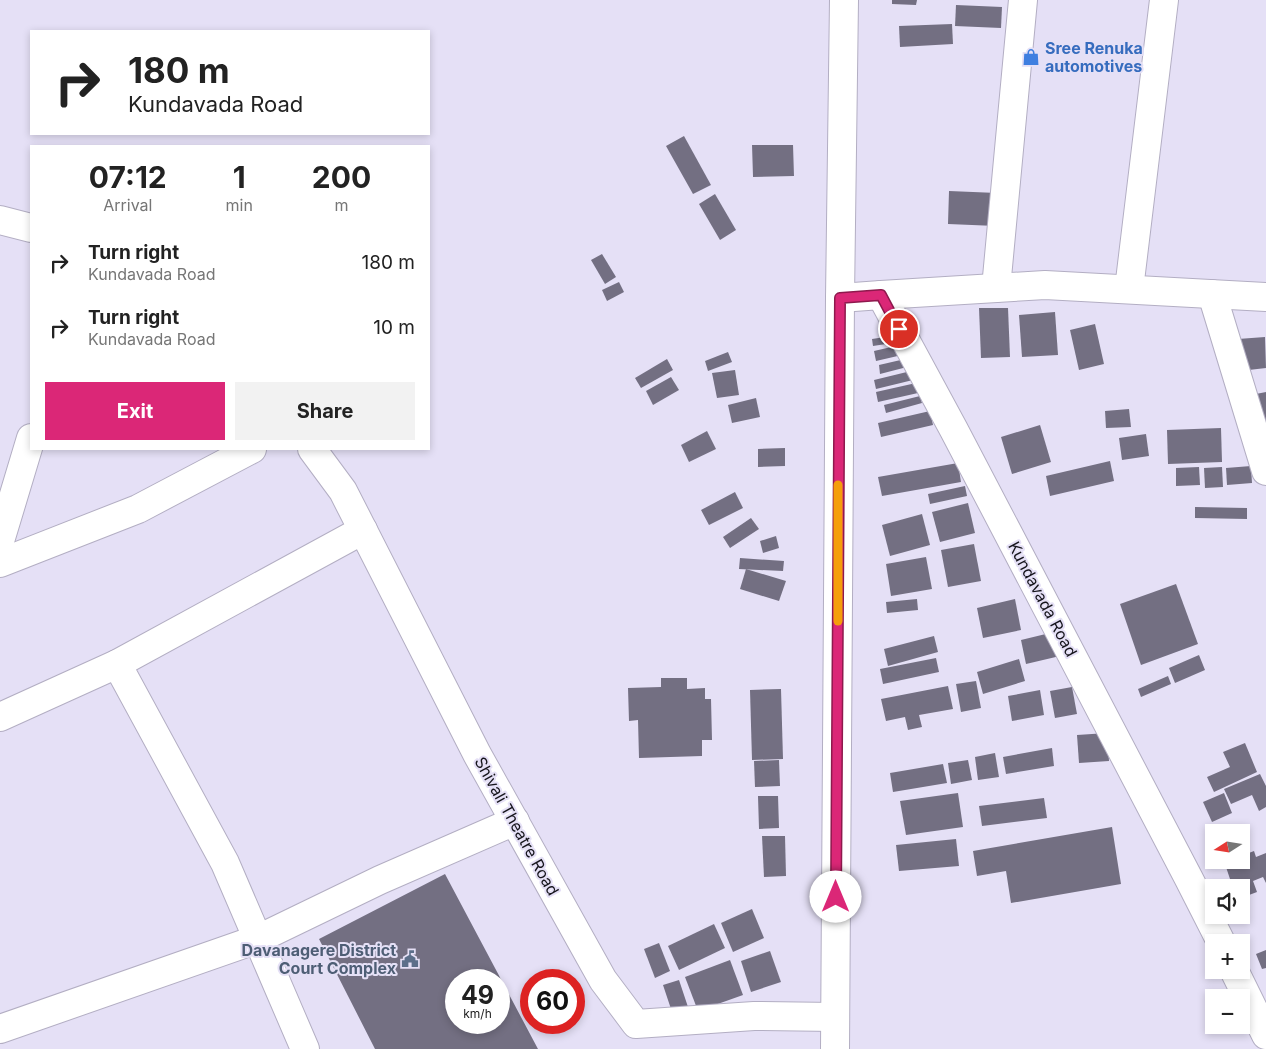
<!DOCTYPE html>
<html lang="en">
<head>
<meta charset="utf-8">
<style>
	body { margin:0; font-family:Inter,sans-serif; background:#f2f2f2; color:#222; height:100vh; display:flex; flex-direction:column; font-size:19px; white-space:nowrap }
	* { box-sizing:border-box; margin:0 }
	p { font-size:16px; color:#767676 }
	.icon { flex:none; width:28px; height:28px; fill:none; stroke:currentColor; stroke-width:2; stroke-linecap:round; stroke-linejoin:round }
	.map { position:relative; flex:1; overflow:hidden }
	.sheet { position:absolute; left:30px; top:145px; width:400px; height:305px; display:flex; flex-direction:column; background:#fff; border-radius:0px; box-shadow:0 2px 8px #0003 }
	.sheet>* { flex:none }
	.hud { position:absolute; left:30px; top:30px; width:400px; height:105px; border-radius:0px; box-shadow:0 2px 8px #0003; background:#fff; color:#222; overflow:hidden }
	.needle { width:32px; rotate:258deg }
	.controls { position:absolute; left:1205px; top:824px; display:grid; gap:10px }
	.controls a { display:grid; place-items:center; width:45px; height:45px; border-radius:0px; background:#fff; box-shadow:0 2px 8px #0003; font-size:25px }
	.speed { position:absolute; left:445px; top:969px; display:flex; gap:10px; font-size:25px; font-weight:700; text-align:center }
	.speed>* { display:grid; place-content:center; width:65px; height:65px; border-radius:50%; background:#fff; box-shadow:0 2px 8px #0003; line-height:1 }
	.speed small { font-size:12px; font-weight:400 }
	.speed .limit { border:8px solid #d22; background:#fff; color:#111 }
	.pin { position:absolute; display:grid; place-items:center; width:42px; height:42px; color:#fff; margin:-21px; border:2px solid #fff; border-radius:50%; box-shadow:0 1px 5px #0007 }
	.me { position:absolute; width:55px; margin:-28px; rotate:0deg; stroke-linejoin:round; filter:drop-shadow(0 0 4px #0008) }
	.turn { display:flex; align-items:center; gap:18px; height:105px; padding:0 15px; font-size:22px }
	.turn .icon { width:65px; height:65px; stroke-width:2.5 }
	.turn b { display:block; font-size:35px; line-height:42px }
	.eta { display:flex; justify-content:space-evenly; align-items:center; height:85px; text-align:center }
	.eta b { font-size:30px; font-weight:700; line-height:35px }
	.action { display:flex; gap:10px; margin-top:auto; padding:10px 15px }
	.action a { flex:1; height:58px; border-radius:0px; background:#db2777; color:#fff; font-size:20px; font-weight:700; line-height:58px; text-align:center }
	.action a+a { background:#f2f2f2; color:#222 }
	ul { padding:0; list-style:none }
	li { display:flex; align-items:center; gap:15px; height:65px; padding:0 15px }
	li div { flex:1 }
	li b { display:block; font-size:19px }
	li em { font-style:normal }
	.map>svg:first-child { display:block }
	.building { fill:#736f82; fill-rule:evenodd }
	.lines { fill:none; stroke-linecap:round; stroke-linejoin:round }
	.minor-casing { stroke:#b3aec3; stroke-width:30 }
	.major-casing { stroke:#b3aec3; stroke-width:30 }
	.minor { stroke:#fff; stroke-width:28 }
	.major { stroke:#fff; stroke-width:28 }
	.route-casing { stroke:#8e194d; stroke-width:12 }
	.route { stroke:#db2777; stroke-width:9 }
	.slow { stroke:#f59e0b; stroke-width:9 }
	.labels { text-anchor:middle; stroke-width:4; stroke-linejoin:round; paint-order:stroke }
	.shop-label { font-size:16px; font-weight:bold; fill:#366cbe; stroke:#e5e0f6; text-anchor:start }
	.street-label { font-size:16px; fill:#15141b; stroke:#e5e0f6 }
	.service-label { font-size:16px; font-weight:bold; fill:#4e5e75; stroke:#e5e0f6; text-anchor:end }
</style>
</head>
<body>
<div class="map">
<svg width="1266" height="1049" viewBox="0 0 1266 1049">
	<rect width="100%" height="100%" fill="#e5e0f6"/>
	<g class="building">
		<path d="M892,0H917L916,5L892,4Z"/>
		<path d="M956,5L1002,7L1001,28L955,26Z"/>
		<path d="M952,24L953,44L900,47L899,26Z"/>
		<path d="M684,136L711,185L693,194L666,146Z"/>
		<path d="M752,145H793L794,176L753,177Z"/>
		<path d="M949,191L997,193L996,226L948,224Z"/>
		<path d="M715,194L736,230L720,240L699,204Z"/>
		<path d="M602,254L616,277L605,284L591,260Z"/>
		<path d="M619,282L624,292L607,301L602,290Z"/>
		<path d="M979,308H1008L1010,357L981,358Z"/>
		<path d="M1055,312L1058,355L1022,357L1019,315Z"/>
		<path d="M1095,324L1104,364L1079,370L1070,330Z"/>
		<path d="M898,335L899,342L873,346L872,339Z"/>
		<path d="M1265,337L1266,368L1240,371L1238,339Z"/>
		<path d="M900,345L902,355L876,361L874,351Z"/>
		<path d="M728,352L732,362L708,371L705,361Z"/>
		<path d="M667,359L673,370L641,388L635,378Z"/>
		<path d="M905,359L907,367L880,374L879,365Z"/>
		<path d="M735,370L739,395L717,398L712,373Z"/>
		<path d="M911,371L913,380L876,389L874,380Z"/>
		<path d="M671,377L679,390L653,405L646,391Z"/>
		<path d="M916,383L918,393L878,402L876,392Z"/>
		<path d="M1266,392V431L1256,394Z"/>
		<path d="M920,396L922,403L886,413L884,405Z"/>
		<path d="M756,398L760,417L732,423L728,405Z"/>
		<path d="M1129,409L1131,427L1106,428L1105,411Z"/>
		<path d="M930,411L933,425L881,437L878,423Z"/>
		<path d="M1040,425L1051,462L1012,474L1001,437Z"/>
		<path d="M1221,428L1222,462L1168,464L1167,430Z"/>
		<path d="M707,431L716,449L689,462L681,445Z"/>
		<path d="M1146,434L1149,456L1122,460L1119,438Z"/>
		<path d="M785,448V466L758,467V449Z"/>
		<path d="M1110,461L1114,481L1050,496L1046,476Z"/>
		<path d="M958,463L961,482L882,496L878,477Z"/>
		<path d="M1251,466L1252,483L1227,485L1226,468Z"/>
		<path d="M1199,467L1200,485L1176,486V468Z"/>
		<path d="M1222,467L1223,487L1205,488L1204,468Z"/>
		<path d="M965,486L967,496L930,504L928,494Z"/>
		<path d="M735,492L743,508L709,525L701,510Z"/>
		<path d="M968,503L975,533L940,542L932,512Z"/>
		<path d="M1195,507L1247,508V519L1195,518Z"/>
		<path d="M922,514L930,545L890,556L882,525Z"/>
		<path d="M751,518L759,529L730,548L723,537Z"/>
		<path d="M776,536L779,548L763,553L760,541Z"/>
		<path d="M974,544L981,581L948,587L941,550Z"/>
		<path d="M926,557L932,589L891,596L886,564Z"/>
		<path d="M740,558L784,561L783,571L739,569Z"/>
		<path d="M746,569L786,581L779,601L740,589Z"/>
		<path d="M1176,584L1198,644L1141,665L1120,604Z"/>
		<path d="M917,599L918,610L887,613L886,602Z"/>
		<path d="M1015,599L1021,630L983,638L977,608Z"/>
		<path d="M1054,632L1060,656L1026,664L1021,640Z"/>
		<path d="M934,636L938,652L888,666L884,649Z"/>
		<path d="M1199,655L1205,670L1175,683L1169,668Z"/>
		<path d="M936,658L939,672L883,684L880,669Z"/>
		<path d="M1019,659L1025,681L983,694L977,672Z"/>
		<path d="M1168,676L1171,684L1141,697L1138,689Z"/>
		<path d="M661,678H687V689L705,688V699H711L712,740H702V756L639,758L638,720L629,721L628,688L661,687Z"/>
		<path d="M976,681L981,708L961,712L956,684Z"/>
		<path d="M948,686L953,709L919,715L922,727L908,730L905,717L886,721L881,699Z"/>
		<path d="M1072,687L1077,714L1055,718L1050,691Z"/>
		<path d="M781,689L783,759L752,760L750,690Z"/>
		<path d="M1040,690L1044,715L1012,721L1008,696Z"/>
		<path d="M1107,733L1109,761L1079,763L1077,735Z"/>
		<path d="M1245,743L1257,772L1214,792L1207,777L1230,767L1223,752Z"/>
		<path d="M1052,748L1054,766L1006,774L1003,757Z"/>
		<path d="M995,753L999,777L978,780L975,757Z"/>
		<path d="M779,760L780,786L755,787L754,761Z"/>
		<path d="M968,760L972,780L951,784L948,763Z"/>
		<path d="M943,764L947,783L893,792L890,773Z"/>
		<path d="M1260,774L1266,786V807L1259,811L1252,795L1231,804L1224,789Z"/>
		<path d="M958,793L963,827L906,835L900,801Z"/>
		<path d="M1224,793L1232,813L1212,822L1203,802Z"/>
		<path d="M758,796H778L779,828L759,829Z"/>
		<path d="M1044,798L1047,818L982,826L979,806Z"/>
		<path d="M1112,827L1121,884L1011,903L1006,871L977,876L973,851Z"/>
		<path d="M762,836H785L786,876L764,877Z"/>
		<path d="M956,839L959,866L899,871L896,845Z"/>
		<path d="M1254,851L1256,857L1266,853V883L1263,877L1253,881L1257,892L1241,898V888H1233L1224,861L1241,860V856Z"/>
		<path d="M445,874L538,1049H375L319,939ZM456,980H499V1022H456Z"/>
		<path d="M752,909L764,938L733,952L721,923Z"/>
		<path d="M714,924L725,948L679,970L668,946Z"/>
		<path d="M659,943L670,971L655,978L644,949Z"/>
		<path d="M1266,950V968L1262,969L1256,954Z"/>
		<path d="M770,951L781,982L751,992L741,961Z"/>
		<path d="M730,960L743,995L698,1011L685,977Z"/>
		<path d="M679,980L688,1007L672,1012L663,985Z"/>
	</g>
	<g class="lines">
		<g class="minor-casing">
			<g id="minor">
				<path d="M0,220L31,228"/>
				<path d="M996,288L1023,0"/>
				<path d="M1129,289L1164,0"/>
				<path d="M1212,294L1266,471"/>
				<path d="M881,295L1045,285L1266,297"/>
				<path d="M840,298L881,295L954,430L1189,879L1221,942"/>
				<path d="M312,449L343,491L477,754L603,980L636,1024L754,1016L835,1017"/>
				<path d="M0,541L31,438"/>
				<path d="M0,563L138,509L252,449"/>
				<path d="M0,717L117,664"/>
				<path d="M1234,970L1266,1035"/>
				<path d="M0,1029L258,939L380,880L515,821"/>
				<path d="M305,1049L225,863L117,664L363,530"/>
			</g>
		</g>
		<g class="major-casing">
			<path id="major" d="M835,1049L840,298L844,0"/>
		</g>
		<use href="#minor" class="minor"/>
		<use href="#major" class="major"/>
	</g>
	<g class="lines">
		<g class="route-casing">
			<path id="route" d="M836,897L840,298L881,295L899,329"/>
		</g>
		<use href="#route" class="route"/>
		<path class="slow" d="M838,621V485"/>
	</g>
	<defs>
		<g id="shop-bare" transform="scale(1.35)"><path d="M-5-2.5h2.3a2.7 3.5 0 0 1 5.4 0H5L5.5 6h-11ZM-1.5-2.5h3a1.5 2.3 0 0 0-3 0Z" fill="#3f7fe0" stroke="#e5e0f6" stroke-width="2.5" paint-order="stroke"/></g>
		<g id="civic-bare" transform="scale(1.35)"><path d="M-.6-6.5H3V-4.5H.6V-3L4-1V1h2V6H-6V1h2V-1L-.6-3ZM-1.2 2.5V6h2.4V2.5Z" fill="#5c6f8a" stroke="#e5e0f6" stroke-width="2.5" paint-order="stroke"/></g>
	</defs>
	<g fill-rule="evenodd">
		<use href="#shop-bare" x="1031" y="57"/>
		<use href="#civic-bare" x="410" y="959"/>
	</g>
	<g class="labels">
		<g class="shop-label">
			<text x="1045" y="54">Sree Renuka<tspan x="1045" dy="18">automotives</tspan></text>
		</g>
		<g class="street-label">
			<text transform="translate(1043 599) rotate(62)" y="6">Kundavada Road</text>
			<text transform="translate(517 826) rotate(61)" y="6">Shivali Theatre Road</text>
		</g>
		<g class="service-label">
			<text x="396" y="956">Davanagere District<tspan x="396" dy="18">Court Complex</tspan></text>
		</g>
	</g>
</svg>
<div class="controls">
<a><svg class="needle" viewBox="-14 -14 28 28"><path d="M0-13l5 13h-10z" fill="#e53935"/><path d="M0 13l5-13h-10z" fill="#767676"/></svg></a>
<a><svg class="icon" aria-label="sound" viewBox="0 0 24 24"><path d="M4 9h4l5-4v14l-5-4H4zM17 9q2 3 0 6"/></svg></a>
<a>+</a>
<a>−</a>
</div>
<div class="speed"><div>49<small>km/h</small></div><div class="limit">60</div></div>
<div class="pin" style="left:899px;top:329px;background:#d93025"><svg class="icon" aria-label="arrive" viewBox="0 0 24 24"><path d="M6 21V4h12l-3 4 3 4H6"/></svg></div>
<svg class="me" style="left:836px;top:897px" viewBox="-20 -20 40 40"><circle r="19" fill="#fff"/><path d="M0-13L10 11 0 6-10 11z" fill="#db2777"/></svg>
<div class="hud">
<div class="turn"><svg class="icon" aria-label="right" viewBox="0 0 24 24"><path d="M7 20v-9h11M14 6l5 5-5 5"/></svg><div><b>180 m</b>Kundavada Road</div></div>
</div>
<section class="sheet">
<div class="eta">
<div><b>07:12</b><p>Arrival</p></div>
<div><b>1</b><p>min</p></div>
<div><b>200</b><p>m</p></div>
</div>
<ul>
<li><svg class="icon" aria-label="right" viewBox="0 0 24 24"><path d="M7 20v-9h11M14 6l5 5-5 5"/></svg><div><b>Turn right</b><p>Kundavada Road</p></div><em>180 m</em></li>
<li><svg class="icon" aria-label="right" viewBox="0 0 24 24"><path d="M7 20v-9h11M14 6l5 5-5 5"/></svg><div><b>Turn right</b><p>Kundavada Road</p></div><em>10 m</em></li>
</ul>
<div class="action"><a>Exit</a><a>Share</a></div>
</section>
</div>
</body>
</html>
